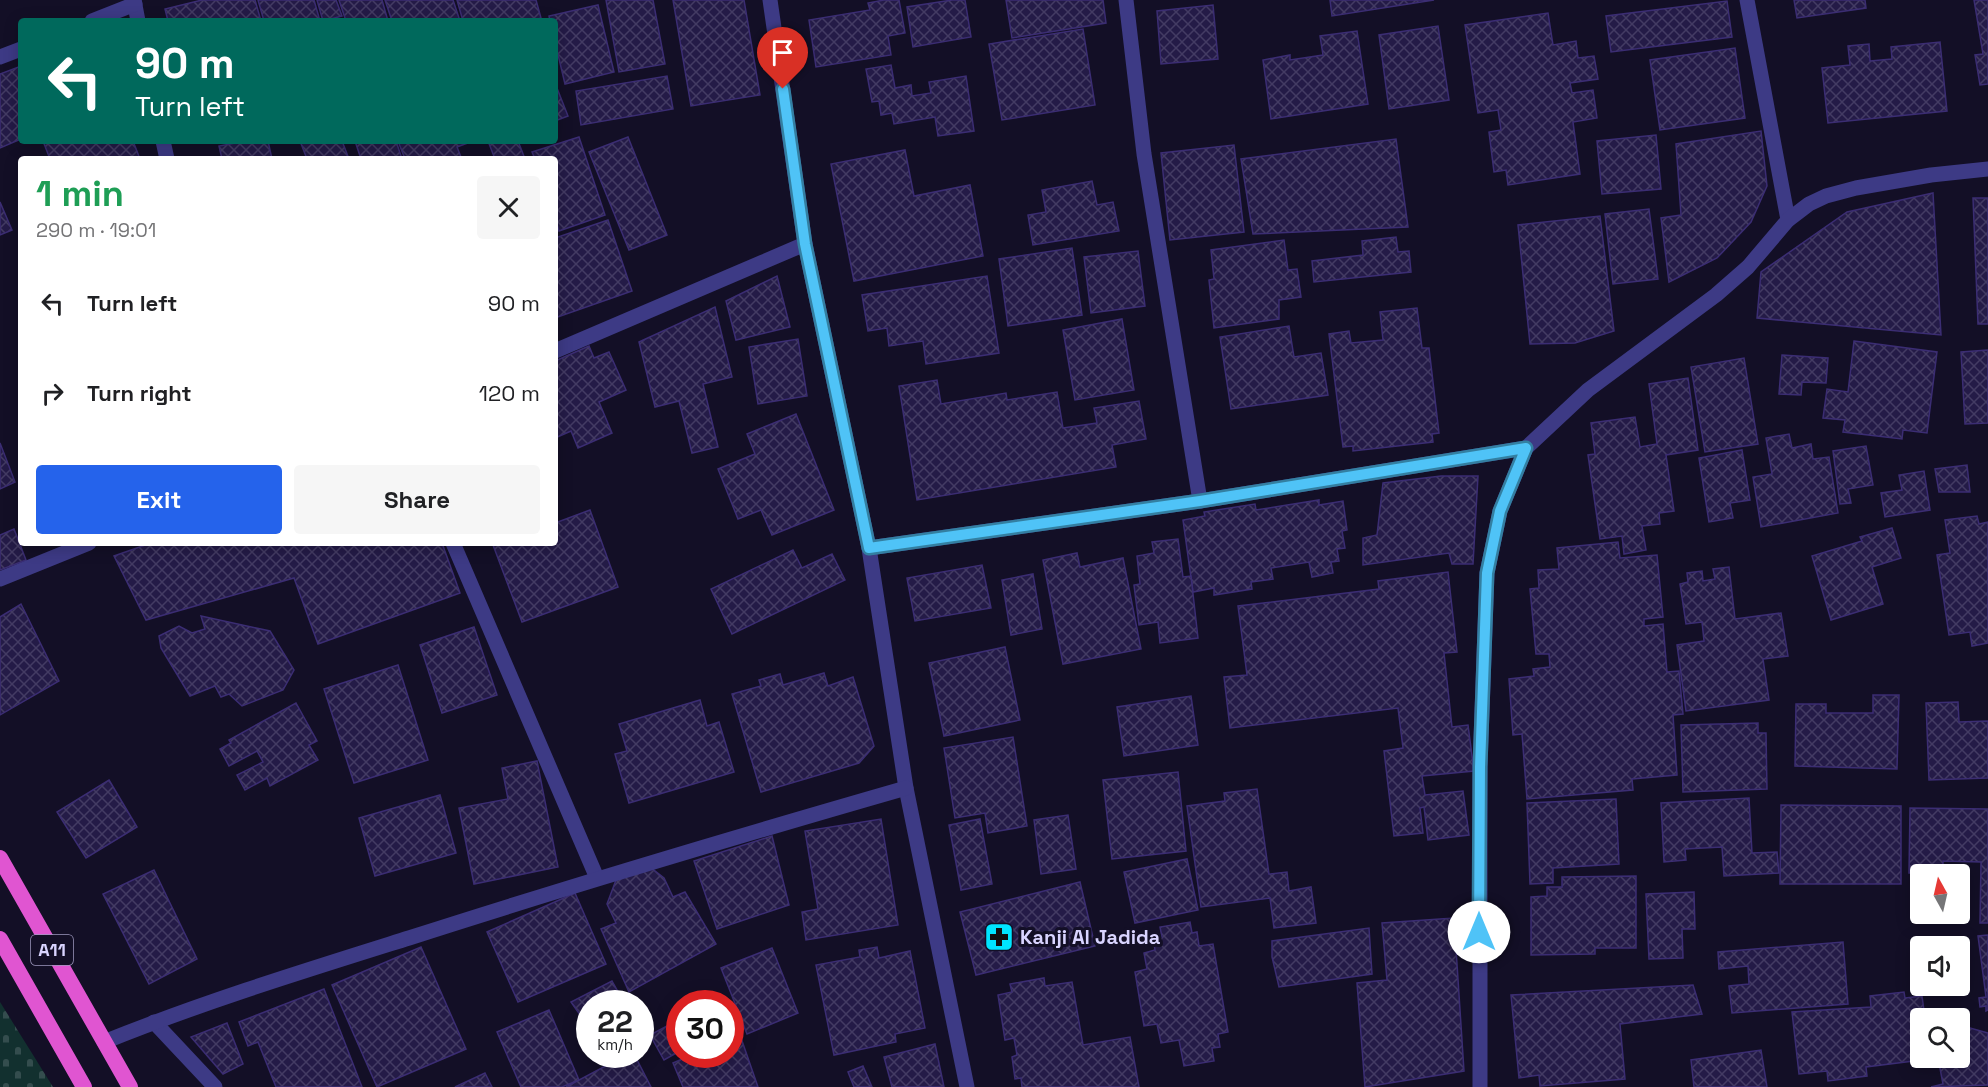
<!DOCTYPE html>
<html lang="en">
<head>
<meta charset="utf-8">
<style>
	body { margin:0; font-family:"Space Grotesk",sans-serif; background:#f6f6f6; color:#202124; height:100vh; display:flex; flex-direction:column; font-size:22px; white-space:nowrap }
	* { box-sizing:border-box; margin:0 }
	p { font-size:20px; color:#757577 }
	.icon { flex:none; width:33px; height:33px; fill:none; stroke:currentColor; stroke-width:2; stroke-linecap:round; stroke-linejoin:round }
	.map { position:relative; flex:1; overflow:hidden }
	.side { position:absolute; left:18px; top:156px; width:540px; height:390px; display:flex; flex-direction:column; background:#fff; border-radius:6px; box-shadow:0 3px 15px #0003 }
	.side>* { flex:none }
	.hud { position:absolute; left:18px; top:18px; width:540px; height:126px; border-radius:6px; box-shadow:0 3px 15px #0003; background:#00695c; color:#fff; overflow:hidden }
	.needle { width:39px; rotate:352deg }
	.fabs { position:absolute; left:1910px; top:864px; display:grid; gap:12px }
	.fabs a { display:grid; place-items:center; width:60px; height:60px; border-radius:6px; background:#fff; box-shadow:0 3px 15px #0003; font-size:30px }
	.speed { position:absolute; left:576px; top:990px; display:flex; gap:12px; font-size:30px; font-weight:700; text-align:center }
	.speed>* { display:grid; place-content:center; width:78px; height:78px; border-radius:50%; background:#fff; box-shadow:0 3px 15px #0003; line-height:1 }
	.speed small { font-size:15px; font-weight:400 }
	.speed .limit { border:9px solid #d22; background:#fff; color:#111 }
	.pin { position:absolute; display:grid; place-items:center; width:51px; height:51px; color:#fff; margin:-62px -26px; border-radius:50% 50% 50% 0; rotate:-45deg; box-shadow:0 0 6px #0007 }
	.pin .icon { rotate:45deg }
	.me { position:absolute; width:66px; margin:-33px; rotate:0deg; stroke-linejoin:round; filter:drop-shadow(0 0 4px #0008) }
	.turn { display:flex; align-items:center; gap:21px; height:126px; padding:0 18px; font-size:27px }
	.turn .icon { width:78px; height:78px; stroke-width:2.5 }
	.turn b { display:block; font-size:42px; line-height:51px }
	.round { display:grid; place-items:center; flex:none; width:63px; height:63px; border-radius:6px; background:#f6f6f6 }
	.summary { display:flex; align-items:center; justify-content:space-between; height:102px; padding:0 18px }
	h1 { font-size:36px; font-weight:600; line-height:45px; color:#1e9e55 }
	.action { display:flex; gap:12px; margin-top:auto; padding:12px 18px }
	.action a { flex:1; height:69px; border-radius:6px; background:#2563eb; color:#fff; font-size:24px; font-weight:600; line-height:69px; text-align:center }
	.action a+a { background:#f6f6f6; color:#202124 }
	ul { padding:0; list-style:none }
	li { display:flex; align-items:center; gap:18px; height:90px; padding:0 18px }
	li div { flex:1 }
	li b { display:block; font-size:22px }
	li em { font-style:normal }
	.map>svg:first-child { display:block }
	.cemetery { fill:url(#cemetery-stones) }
	.building { fill:url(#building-cross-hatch); stroke:#3b2d73; stroke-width:1.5 }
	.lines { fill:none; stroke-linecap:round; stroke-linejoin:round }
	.minor { stroke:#3d3a85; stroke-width:15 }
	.trunk { stroke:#e055d1; stroke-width:16 }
	.route-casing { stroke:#337fa1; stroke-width:15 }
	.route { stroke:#4fc3f7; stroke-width:10 }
	.labels { text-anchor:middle; stroke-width:6; stroke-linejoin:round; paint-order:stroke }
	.shield { fill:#130f26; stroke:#9e99be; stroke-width:1.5 }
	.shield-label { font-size:18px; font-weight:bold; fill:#d9d4ff }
	.poi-label { font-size:20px; font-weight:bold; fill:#d9d4ff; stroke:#130f26; text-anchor:start }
</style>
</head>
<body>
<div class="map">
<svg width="1988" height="1087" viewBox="0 0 1988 1087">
	<defs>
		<pattern id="cemetery-stones" width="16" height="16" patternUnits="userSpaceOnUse" patternTransform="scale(1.5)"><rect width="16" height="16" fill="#12302f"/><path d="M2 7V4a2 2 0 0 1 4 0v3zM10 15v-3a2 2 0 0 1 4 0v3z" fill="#344d4e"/></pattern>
		<pattern id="building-cross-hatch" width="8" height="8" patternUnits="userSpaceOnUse" patternTransform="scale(1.5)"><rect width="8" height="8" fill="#241b47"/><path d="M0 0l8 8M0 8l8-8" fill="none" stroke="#433b63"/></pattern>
	</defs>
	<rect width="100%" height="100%" fill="#130f26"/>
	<path class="cemetery" d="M0,1002L53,1087H0Z"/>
	<g class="building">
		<path d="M202,0H255L261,21H168L165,9Z"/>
		<path d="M258,0H314L320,21H264Z"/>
		<path d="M317,0H336L342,16L323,21Z"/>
		<path d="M339,0H382L388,21H346Z"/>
		<path d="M385,0H453L460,21H392Z"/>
		<path d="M457,0H536L541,18L531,21H463Z"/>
		<path d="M606,0H653L665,64L619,72Z"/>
		<path d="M673,0H744L760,95L691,106Z"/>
		<path d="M884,0H899L905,33L888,36L891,55L816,67L809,20L870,10L868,3Z"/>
		<path d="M952,0H965L971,37L913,47L907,7Z"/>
		<path d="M1006,0H1103L1106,23L1012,38Z"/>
		<path d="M1330,0H1434L1332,16Z"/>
		<path d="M1794,0H1865L1866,8L1797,18Z"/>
		<path d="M1974,0H1988V84L1980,85L1975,55L1983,54Z"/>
		<path d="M1727,1L1732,37L1611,52L1606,16Z"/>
		<path d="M598,5L614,72L565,84L555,42V21H550L549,16Z"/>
		<path d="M1213,5L1218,59L1161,64L1157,11Z"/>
		<path d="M1548,13L1553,45L1576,41L1578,58L1594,56L1598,79L1570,83L1572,93L1593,90L1597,118L1573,122L1580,174L1508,185L1506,170L1494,172L1489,132L1501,130L1498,110L1478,113L1465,25Z"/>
		<path d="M1438,26L1449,100L1389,109L1379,35Z"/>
		<path d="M1083,29L1095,105L1002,120L989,44Z"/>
		<path d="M1357,31L1368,104L1271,119L1263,60L1290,55V60L1323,55L1320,36Z"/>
		<path d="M1940,42L1947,111L1828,123L1822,68L1850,65L1848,46L1869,44L1870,61L1892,59L1891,47Z"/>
		<path d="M1735,48L1745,118L1660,130L1650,60Z"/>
		<path d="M891,65L895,88L911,85L912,96L931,93L929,82L966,76L974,131L938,136L935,117L894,124L892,113L881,115L879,101L872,102L866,69Z"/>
		<path d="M21,66V139L0,148V74Z"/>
		<path d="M667,76L673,109L581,125L576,91Z"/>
		<path d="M555,83L568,116L555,121Z"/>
		<path d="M1761,131L1767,186L1751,222L1717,258L1669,282L1661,218L1681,215L1676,144Z"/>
		<path d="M1656,135L1661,189L1602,194L1597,141Z"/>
		<path d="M579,137L605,215L559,231L555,219V159H535L532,152Z"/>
		<path d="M628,137L667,235L629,250L589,152Z"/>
		<path d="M1396,139L1408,227L1253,234L1241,159Z"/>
		<path d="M43,141H133L140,159H50Z"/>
		<path d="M246,141H268L272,159H222L219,146Z"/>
		<path d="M300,141H342L349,159H307Z"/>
		<path d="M355,141H396L402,159H361Z"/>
		<path d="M398,141H473L457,147L461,157L455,159H405Z"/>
		<path d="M488,141H518L525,159H495Z"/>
		<path d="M1234,145L1244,232L1170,240L1161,153Z"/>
		<path d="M905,150L914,196L970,185L983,256L854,281L831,164Z"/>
		<path d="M1092,181L1097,205L1113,202L1119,231L1033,245L1028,215L1046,212L1042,190Z"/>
		<path d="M1933,193L1941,335L1757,318L1761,272L1847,212Z"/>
		<path d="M1973,198H1988V324H1978Z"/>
		<path d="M0,202L12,230L0,235Z"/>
		<path d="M1649,209L1658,279L1613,284L1605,214Z"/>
		<path d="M1600,216L1614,331L1575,343L1530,344L1518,225Z"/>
		<path d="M608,220L632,291L555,318V238Z"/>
		<path d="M1396,237L1398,252L1409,251L1411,272L1314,282L1312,261L1363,255L1362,241Z"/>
		<path d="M1284,240L1288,270L1297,269L1301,297L1279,300V319L1214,328L1209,280L1214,279L1211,250Z"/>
		<path d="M1072,248L1082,315L1008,326L999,259Z"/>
		<path d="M1138,251L1145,306L1091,313L1084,257Z"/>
		<path d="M777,276L790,327L736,340L726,301Z"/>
		<path d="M987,276L999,353L926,364L923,341L889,346L887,328L868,331L862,295Z"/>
		<path d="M715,307L732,377L703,384L718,447L692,453L679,401L655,407L639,342Z"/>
		<path d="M1417,308L1422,348H1429L1439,433L1432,434L1433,442L1353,451V446L1343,447L1329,334L1349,331L1351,343L1383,340L1380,312Z"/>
		<path d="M1122,319L1134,390L1075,400L1063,330Z"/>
		<path d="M1289,326L1294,357L1321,353L1328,395L1231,409L1220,337Z"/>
		<path d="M798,339L807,396L758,404L749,347Z"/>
		<path d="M1854,341L1937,352L1927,433L1903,430L1902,439L1843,432L1845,420L1823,418L1827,389L1848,392Z"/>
		<path d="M589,346L594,358L609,352L626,390L599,402L612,433L578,448L571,431L555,438V361Z"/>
		<path d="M1988,350V423L1965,424L1961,352Z"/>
		<path d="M1782,355L1828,358L1826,383L1802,382L1801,395L1779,394Z"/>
		<path d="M1744,358L1758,444L1705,452L1691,367Z"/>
		<path d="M1688,378L1698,450L1666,455L1674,511L1659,513L1660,524L1642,526L1646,550L1624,554L1622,536L1600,539L1588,455L1595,454L1591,423L1635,417L1640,447L1657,444L1649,384Z"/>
		<path d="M937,380L941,404L1006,393L1007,400L1057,392L1063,428L1097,423L1094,408L1139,401L1146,439L1112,445L1116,467L917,500L899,386Z"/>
		<path d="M796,414L834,510L772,535L761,510L738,519L718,469L755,454L747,434Z"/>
		<path d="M1789,434L1792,448L1811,444L1813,459L1829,457L1838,513L1761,527L1753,477L1772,474L1766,438Z"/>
		<path d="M0,443L15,482L0,489Z"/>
		<path d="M1866,446L1873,485L1848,489L1851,503L1840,504L1833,451Z"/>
		<path d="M1742,450L1750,500L1730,503L1733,518L1709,522L1699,458Z"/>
		<path d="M1967,465L1970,492H1939L1935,469Z"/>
		<path d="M1924,471L1930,510L1885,517L1881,493L1902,490L1899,475Z"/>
		<path d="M1441,476H1478L1473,564H1452L1449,553L1363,565V538L1377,535L1383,483Z"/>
		<path d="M1319,500V505L1343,501L1347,530L1342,531L1345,548L1337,549L1339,561L1331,562L1333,573L1312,577L1309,562L1271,568L1273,579L1251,582L1252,589L1214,595V588L1193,592L1183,520L1205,516L1204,512L1255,504L1256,510Z"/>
		<path d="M590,510L618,587L522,622L493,545L555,543V523Z"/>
		<path d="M1977,516L1979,524L1988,522V643L1972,646L1970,632L1949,635L1937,555L1950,553L1945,520Z"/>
		<path d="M1892,528L1901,558L1872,567L1883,604L1831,620L1812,556L1862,541L1860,537Z"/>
		<path d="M14,529L26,560L0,570V535Z"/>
		<path d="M1178,539L1183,577L1191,576L1198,638L1160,643L1158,622L1139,625L1134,585L1140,584L1137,556L1154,553L1152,542Z"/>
		<path d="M1618,542L1620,558L1657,555L1663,617L1644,619V626L1663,624L1667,672L1679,671L1683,714L1673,715L1677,775L1632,779L1633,790L1527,799L1522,734L1513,735L1509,679L1534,676L1533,669L1550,667L1549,654H1536L1530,589L1539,588L1538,570L1559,569L1557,548Z"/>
		<path d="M151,543H442L460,593L318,644L294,578L146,620L114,556Z"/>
		<path d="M793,550L802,568L832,554L845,580L732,634L711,589Z"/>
		<path d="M1077,553L1080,567L1123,558L1141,649L1063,664L1043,560Z"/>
		<path d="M982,565L991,608L915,621L907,578Z"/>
		<path d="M1729,567L1735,619L1781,613L1788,656L1763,659L1769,700L1686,711L1677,645L1704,641L1702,622L1686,624L1680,584L1688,582L1687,573L1702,571L1703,581L1715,579L1713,569Z"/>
		<path d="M1448,572L1457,652L1444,653L1452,727L1468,725L1474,771L1422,776L1425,795L1463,791L1469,835L1428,840L1424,807L1420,808L1423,833L1394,836L1384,751L1403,748L1398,708L1230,728L1224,677L1247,675L1238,606L1379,589L1378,581Z"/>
		<path d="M1033,574L1042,629L1011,635L1002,580Z"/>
		<path d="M21,604L59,681L0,715V617Z"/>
		<path d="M201,616L270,631L294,670L283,690L242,706L229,694L221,697L215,686L190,696L161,648L159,636L179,626L192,633L205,629Z"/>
		<path d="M474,627L497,695L442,713L420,645Z"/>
		<path d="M1005,647L1020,720L944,736L929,663Z"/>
		<path d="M398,665L428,760L354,783L324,689Z"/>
		<path d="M824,673L828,686L853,677L874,746L859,763L761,792L732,694L761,686L759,680L780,674L783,685Z"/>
		<path d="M1873,695H1899L1897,769L1795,766L1796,704H1826V713H1873Z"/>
		<path d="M1191,696L1198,745L1124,756L1117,707Z"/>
		<path d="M700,700L707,726L719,722L734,772L629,803L615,754L627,751L619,724Z"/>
		<path d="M1958,702L1959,722L1988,721V778L1929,780L1926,703Z"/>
		<path d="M296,703L317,741L309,745L318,760L270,786L267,778L245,790L237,775L263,762L257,751L229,766L220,749L231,743L229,740Z"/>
		<path d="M1758,723V733H1766L1767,789L1683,792L1681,725Z"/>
		<path d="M1013,737L1027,826L988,833L985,813L955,818L944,748Z"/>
		<path d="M537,761L558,867L474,884L459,808L508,799L502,768Z"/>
		<path d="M1178,772L1186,851L1112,859L1103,780Z"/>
		<path d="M109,780L137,827L86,858L57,812Z"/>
		<path d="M1257,789L1269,874L1287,872L1289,891L1311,887L1316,923L1274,928L1270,898L1201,907L1187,806L1225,801L1224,793Z"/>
		<path d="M440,795L456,853L375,876L359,818Z"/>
		<path d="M1749,798L1752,853L1777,852L1779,873L1724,876L1722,847L1685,849L1686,860L1664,862L1661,803Z"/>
		<path d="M1616,799L1619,864L1553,868V883L1530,884L1527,803Z"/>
		<path d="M1781,805L1901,806V884H1780Z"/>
		<path d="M1910,808L1988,809V923H1980L1981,862L1943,861V873H1909Z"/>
		<path d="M1068,815L1076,869L1041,874L1034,820Z"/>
		<path d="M881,819L898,925L806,940L802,912L818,909L805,831Z"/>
		<path d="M980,819L992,884L961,890L949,825Z"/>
		<path d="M772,836L789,905L717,929L694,861Z"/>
		<path d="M1187,859L1198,910L1135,923L1124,872Z"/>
		<path d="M650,867L664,878L673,897L685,892L716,944L629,992L601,929L616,923L607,904L616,880Z"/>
		<path d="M154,870L197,959L149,984L103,894Z"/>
		<path d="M1636,876V948H1595V954L1531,955V897L1547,896V887H1562V877Z"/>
		<path d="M1080,882L1095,946L976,975L960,912Z"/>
		<path d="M1694,892L1695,929H1682L1683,958L1649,959L1646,894Z"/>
		<path d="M575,893L606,964L518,1002L487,932Z"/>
		<path d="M1454,918L1464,1071L1365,1087L1357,983L1387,980L1382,923Z"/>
		<path d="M1190,922L1192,933L1197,932L1199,946L1213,944L1228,1032L1218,1034L1220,1047L1212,1048L1214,1061L1184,1066L1179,1040L1161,1043L1157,1024L1144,1026L1135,972L1147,969L1144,953L1155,950L1153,938L1162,937L1160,927Z"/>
		<path d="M1369,928L1372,974L1279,987L1272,957V941Z"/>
		<path d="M1988,935V1010L1986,1011V1006L1980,1007L1979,998L1986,997L1978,936Z"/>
		<path d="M1843,942L1848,1004L1732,1013L1729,986L1749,984L1748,966L1719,969L1718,952Z"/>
		<path d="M421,947L466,1049L377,1087L332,985Z"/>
		<path d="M877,947L879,958L910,951L925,1028L895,1034L896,1042L834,1055L816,965L860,957L859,950Z"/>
		<path d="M772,948L798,1013L747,1034L721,968Z"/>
		<path d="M1044,978L1045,986L1072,982L1083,1045L1130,1037L1139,1087H1022L1021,1078L1015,1079L1012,1057L1017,1055L1014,1038L1005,1040L998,995L1012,992L1010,984Z"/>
		<path d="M612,981L625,1004H590V1029L571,1002Z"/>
		<path d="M1693,985L1702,1014L1620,1024L1625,1079L1540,1086L1539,1075L1519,1078L1511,995Z"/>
		<path d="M324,989L362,1087H276L258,1042L248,1046L239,1022Z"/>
		<path d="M1904,992L1905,998L1922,996L1925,1018H1920V1058L1930,1059L1866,1067L1867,1076L1828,1081L1827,1071L1799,1074L1792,1012L1871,1007L1870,996Z"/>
		<path d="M549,1010L579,1080L562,1087H521L497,1032Z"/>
		<path d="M680,1019V1051L664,1060L650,1035Z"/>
		<path d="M227,1023L243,1064L223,1074L191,1037Z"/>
		<path d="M1970,1028L1988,1033V1085L1931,1087L1943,1084L1939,1063L1951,1061L1950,1058H1959V1030Z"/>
		<path d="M740,1035L758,1087H683L673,1063L694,1054H730V1039Z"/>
		<path d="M935,1044L944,1087H892L884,1057Z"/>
		<path d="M1761,1050L1767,1087H1694L1691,1060Z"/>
		<path d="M628,1054H634L651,1087H566Z"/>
		<path d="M863,1066L872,1087H854L848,1072Z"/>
		<path d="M485,1073L492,1087H455Z"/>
	</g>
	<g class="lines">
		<g class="minor">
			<path d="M134,0L138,21"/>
			<path d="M770,0L805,244L869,548L906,788L967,1087"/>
			<path d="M1126,0L1144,154L1200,501"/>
			<path d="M1747,0L1788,220"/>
			<path d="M92,21L135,4"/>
			<path d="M0,57L21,49"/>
			<path d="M163,141L167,159"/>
			<path d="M555,351L805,244"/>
			<path d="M453,543L597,878"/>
			<path d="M869,548L1200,501L1526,448"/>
			<path d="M0,579L89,543"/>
			<path d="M154,1022L215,1087"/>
			<path d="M104,1042C203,1002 307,970 409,938C574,885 739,836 906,788"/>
			<path d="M1480,1087V767L1487,573L1500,511L1526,448L1588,390L1716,295L1748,267L1788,220L1809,204L1826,196L1856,188L1931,175L1988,169"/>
		</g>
		<g class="trunk">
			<path d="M0,858L130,1087"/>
			<path d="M0,939L84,1087"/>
		</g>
	</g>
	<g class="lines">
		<g class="route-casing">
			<path id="route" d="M783,89L805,244L869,548L1200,501L1526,448L1500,511L1487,573L1480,767L1479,932"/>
		</g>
		<use href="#route" class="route"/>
	</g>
	<defs>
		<g id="pharmacy-square" transform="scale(1.5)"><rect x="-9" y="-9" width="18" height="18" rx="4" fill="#00e5ff" stroke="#130f26"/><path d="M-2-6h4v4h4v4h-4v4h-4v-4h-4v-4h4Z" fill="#111"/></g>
	</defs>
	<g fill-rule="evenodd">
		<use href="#pharmacy-square" x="999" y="937"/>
	</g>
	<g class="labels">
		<rect class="shield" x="31" y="935" width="42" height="30" rx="4.5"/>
		<g class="shield-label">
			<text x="52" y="956">A11</text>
		</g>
		<g class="poi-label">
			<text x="1020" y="944">Kanji Al Jadida</text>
		</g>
	</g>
</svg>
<div class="fabs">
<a><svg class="needle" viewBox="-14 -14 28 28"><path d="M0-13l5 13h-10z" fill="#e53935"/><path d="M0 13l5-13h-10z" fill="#757577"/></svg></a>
<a><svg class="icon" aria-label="sound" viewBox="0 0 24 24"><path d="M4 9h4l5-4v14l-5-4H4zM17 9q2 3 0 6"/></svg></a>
<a><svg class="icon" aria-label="search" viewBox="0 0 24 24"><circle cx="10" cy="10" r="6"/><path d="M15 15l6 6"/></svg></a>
</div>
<div class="speed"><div>22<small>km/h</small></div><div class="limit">30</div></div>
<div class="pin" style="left:783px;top:89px;background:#d93025"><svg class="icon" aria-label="arrive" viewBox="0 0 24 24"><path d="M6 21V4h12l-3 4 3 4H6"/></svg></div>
<svg class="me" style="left:1479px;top:932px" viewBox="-20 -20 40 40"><circle r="19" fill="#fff"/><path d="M0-13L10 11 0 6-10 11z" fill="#4fc3f7"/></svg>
<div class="hud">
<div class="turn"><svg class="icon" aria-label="left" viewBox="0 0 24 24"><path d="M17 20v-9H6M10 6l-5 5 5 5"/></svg><div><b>90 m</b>Turn left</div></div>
</div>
<section class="side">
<div class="summary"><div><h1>1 min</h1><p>290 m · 19:01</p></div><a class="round"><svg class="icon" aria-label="close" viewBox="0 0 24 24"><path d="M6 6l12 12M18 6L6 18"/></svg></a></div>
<ul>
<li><svg class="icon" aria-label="left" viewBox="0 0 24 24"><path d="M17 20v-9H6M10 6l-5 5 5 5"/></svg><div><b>Turn left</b></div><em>90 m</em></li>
<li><svg class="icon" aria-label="right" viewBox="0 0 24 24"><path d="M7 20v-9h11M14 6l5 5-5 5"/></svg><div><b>Turn right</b></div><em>120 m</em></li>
</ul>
<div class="action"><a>Exit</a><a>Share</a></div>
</section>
</div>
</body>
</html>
